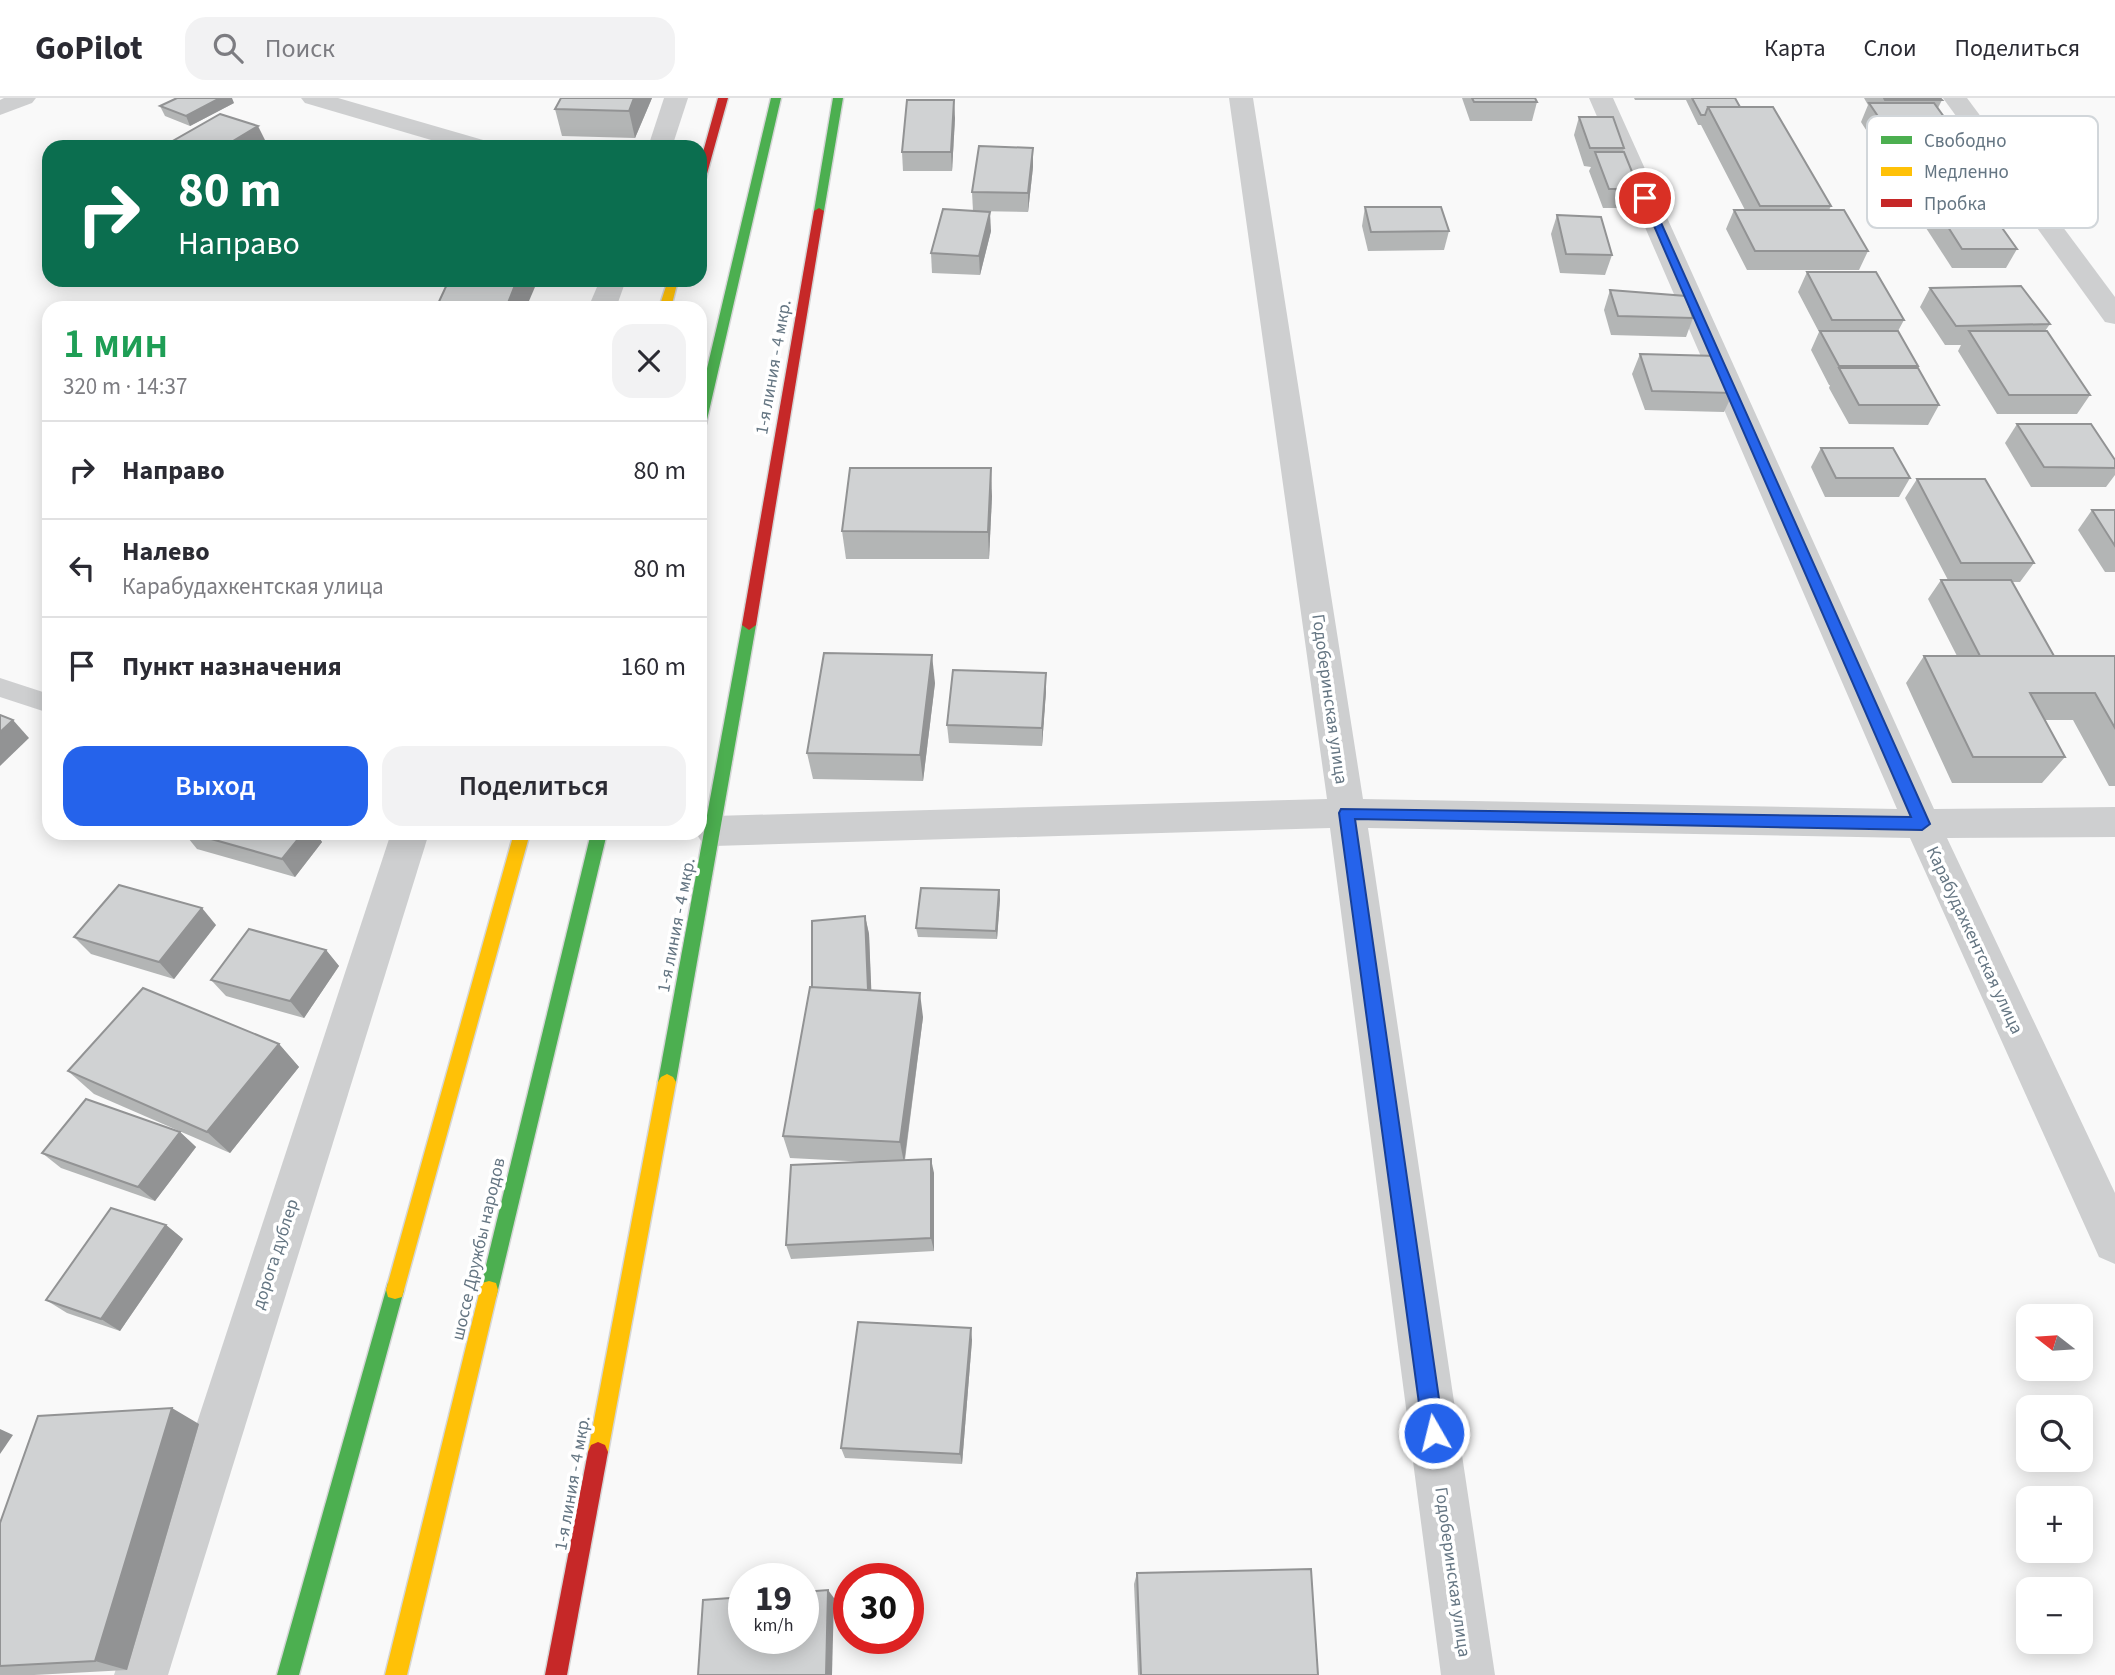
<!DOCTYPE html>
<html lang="ru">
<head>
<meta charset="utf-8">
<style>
	body { margin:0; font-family:"Source Sans 3",sans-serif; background:#f2f2f3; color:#2b2b33; height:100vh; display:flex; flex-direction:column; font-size:26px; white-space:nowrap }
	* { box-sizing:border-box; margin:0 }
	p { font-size:23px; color:#7c7c81 }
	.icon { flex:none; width:38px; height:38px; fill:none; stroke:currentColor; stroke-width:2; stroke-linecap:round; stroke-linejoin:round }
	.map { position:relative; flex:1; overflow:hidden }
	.side { position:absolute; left:42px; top:203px; width:665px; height:539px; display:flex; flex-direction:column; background:#fff; border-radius:21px; box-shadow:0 4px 18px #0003 }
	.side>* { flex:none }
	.banner { position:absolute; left:42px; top:42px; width:665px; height:147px; border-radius:21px; box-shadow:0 4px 18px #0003; background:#0b6e4f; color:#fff; overflow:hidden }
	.needle { width:46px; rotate:287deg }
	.controls { position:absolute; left:2016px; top:1206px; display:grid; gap:14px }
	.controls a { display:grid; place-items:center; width:77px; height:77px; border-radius:14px; background:#fff; box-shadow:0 4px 18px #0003; font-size:35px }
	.speed { position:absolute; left:728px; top:1465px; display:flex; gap:14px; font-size:35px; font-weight:700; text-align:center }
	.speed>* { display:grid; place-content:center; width:91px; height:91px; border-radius:50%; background:#fff; box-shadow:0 4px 18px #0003; line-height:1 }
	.speed small { font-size:18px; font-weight:400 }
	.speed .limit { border:10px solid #d22; background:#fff; color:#111 }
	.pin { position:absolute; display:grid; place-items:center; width:60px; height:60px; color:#fff; margin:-30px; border:4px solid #fff; border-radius:50%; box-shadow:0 2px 7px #0007 }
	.me { position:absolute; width:77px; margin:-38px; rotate:352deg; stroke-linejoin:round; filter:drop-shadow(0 0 5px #0008) }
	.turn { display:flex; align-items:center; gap:24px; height:147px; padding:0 21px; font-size:32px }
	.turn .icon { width:91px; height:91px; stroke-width:2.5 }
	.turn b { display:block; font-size:49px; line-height:60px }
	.round { display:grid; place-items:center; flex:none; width:74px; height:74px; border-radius:21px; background:#f2f2f3 }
	.overview { display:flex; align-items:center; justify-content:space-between; height:119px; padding:0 21px }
	h1 { font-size:42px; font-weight:600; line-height:52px; color:#1e9e55 }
	.button { display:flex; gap:14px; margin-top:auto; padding:14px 21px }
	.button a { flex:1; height:80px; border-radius:21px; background:#2563eb; color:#fff; font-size:28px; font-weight:600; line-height:80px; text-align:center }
	.button a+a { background:#f2f2f3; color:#2b2b33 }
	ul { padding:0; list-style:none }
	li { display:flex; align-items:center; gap:21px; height:98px; padding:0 21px; border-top:2px solid #e1e1e2 }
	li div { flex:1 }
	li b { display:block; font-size:26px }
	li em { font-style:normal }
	header { display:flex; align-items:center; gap:42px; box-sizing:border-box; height:98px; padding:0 35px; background:#fff; border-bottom:2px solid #e1e1e2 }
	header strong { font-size:33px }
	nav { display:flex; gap:38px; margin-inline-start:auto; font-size:24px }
	.search { width:490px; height:63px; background:#f2f2f3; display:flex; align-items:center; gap:18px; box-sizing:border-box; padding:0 24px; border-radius:21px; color:#7c7c81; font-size:26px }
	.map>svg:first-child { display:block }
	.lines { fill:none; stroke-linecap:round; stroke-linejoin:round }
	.fast-casing { stroke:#d5d6d7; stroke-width:3 }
	.slow-casing { stroke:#d5d6d7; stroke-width:3 }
	.jam-casing { stroke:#d5d6d7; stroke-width:3 }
	.lane { fill:#cecfd0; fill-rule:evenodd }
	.street { fill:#cecfd0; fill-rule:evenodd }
	.fast { fill:#4caf50; fill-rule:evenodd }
	.slow { fill:#ffc107; fill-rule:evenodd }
	.jam { fill:#c62828; fill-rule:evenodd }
	.wall { fill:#b3b5b5 }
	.shaded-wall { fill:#929394 }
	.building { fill:#d0d2d3; stroke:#929394; stroke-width:2 }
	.route { fill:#2563eb; stroke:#184099; stroke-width:2 }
	.labels { text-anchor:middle; stroke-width:7; stroke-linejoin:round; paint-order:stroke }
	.street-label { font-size:18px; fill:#657683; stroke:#fff }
	.key { fill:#fff; stroke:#d1d6da; stroke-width:2 }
	.key-label { font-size:19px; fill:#657683 }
</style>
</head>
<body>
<header>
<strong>GoPilot</strong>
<div class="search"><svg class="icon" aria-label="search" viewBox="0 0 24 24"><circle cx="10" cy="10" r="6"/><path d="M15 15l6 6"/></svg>Поиск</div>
<nav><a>Карта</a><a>Слои</a><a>Поделиться</a></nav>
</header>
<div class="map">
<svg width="2115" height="1577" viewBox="0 0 2115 1577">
	<rect width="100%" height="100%" fill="#f9f9f9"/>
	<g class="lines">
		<g class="fast-casing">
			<g id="fast">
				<path d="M771,0H781L706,326L700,330V300Z"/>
				<path d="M833,0H843L824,113L819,116L814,113Z"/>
				<path d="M749,522L756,527L676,984L673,989L667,992L661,989L658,984L742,527Z"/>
				<path d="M591,735H607L498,1192L496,1199L489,1201L482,1199L480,1192Z"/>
				<path d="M395,1183L402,1185L404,1192L299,1577H277L386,1192L388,1185Z"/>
			</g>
		</g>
		<g class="slow-casing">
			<g id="slow">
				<path d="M668,182H678L671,210H659Z"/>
				<path d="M514,735H530L404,1192L402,1199L395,1201L388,1199L386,1192Z"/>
				<path d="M667,976L673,979L676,984L608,1354L605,1361L598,1364L591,1361L588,1354L658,984L661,979Z"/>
				<path d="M489,1183L496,1185L498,1192L407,1577H385L480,1192L482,1185Z"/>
			</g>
		</g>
		<g class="jam-casing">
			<g id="jam">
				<path d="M718,0H728L705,83L700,86V65Z"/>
				<path d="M819,110L824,113L756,527L749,532L742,527L814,113Z"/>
				<path d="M598,1344L605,1347L608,1354L567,1577H545L588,1354L591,1347Z"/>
			</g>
		</g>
		<path class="lane" d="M0,580L49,596V615L0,599Z"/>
		<g class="street">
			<path d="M4,0H36L32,5L0,17V2Z"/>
			<path d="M301,0H338L490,44L493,49H455L305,5Z"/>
			<path d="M664,0H688L672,49H648Z"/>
			<path d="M1229,0H1253L1363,701L1897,711L1589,0H1613L1934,711L2115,709V739L1947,740L2115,1095V1166L2099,1159L1910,740L1368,730L1495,1577H1441L1330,730L714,748L701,743L696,735H700L701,723L714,718L1327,701Z"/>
			<path d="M1943,0H1967L2115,199V226L2105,224Z"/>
			<path d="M600,182H626L616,210H588Z"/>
			<path d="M391,735H429L168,1577H114Z"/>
		</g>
		<use href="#fast" class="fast"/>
		<use href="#slow" class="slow"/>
		<use href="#jam" class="jam"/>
	</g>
	<g class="wall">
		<path d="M561,0H652L635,40L562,38L555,11Z"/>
		<path d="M1462,0H1535L1537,4L1532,23H1470Z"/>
		<path d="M1634,0H1735L1740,9L1831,108L1829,112L1868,153L1859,172H1747L1726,131L1734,112H1745L1701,27H1698L1686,2H1635Z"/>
		<path d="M1864,0H1940L1942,2L1938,10L1952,30L1942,49H1877L1861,24L1868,7Z"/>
		<path d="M234,5L190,28L165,18L160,8Z"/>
		<path d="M1579,19L1624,50L1623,54L1639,91L1633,110H1603L1589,73L1591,69L1584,68L1574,37Z"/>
		<path d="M955,20L952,73H903L902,54Z"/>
		<path d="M171,44L267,46L262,49H174Z"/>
		<path d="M1033,69L1028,114L973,113L972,94Z"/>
		<path d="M1365,109L1449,133L1444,152L1368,153L1362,128Z"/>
		<path d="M1936,110L2017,151L2006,170H1952L1926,130Z"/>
		<path d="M1557,117L1612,157L1605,177L1560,175L1551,136Z"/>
		<path d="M991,133L980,177L932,175L931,155Z"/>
		<path d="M1807,174L1904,222L1898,233L1918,268L1917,270L1939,307L1928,327L1849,326L1829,290L1830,287H1829L1811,252L1819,234L1798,194Z"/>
		<path d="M1930,190L2050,226L2045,233L2090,297L2077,316H1997L1958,253L1961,247H1945L1920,209Z"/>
		<path d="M1610,192L1693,220L1686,239L1611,237L1604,212Z"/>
		<path d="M1640,256L1733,295L1724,314L1645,312L1632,276Z"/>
		<path d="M2017,326L2115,370V377L2106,389H2031L2005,345Z"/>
		<path d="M1821,350L1910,380L1899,399H1825L1811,369Z"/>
		<path d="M1917,381L2034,465L2020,484H2012L2054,558H2115V688H2109L2073,622H2045L2065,659L2042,685H1952L1906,585L1924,558H1957L1928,501L1941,482H1948L1905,400Z"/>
		<path d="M992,398L989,461H846L842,433Z"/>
		<path d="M2092,412H2115V474H2105L2078,432Z"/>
		<path d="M935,585L923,683L813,681L807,655Z"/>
		<path d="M1046,593L1042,648L949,645L947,627Z"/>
		<path d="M184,735H316L322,744L295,779L197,751Z"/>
		<path d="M999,792L1000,801L997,841L918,839L916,830Z"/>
		<path d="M865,818L869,836L871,892L923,919L905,1062L934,1075V1153L791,1161L786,1147L868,1064L790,1060L783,1038L812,890Z"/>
		<path d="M216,827L174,881L91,856L74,839Z"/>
		<path d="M326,852L339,868L304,920L226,898L211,882Z"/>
		<path d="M279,946L299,969L230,1055L94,996L68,973Z"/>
		<path d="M180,1034L196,1049L155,1103L61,1070L42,1055Z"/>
		<path d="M166,1127L183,1141L120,1233L67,1215L46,1202Z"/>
		<path d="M972,1242L962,1366L845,1360L841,1350Z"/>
		<path d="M199,1326L127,1572L34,1577H0V1425Z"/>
		<path d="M1137,1475L1318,1577H1138L1134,1486Z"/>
	</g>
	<g class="shaded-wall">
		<path d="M220,0H232L234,5L190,28L186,18Z"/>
		<path d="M634,0H652L635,40L629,13Z"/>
		<path d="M954,2L955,20L952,73L951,54Z"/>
		<path d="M258,28L267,46L262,49H223Z"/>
		<path d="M1033,50V69L1028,114V95Z"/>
		<path d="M990,114L991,133L980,177L979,158Z"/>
		<path d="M517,182H538L526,210H506Z"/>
		<path d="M991,370L992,398L989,461L988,434Z"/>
		<path d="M932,557L935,585L923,683L920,657Z"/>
		<path d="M1046,575V593L1042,648V630Z"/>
		<path d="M13,622L29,640L0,668V634Z"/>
		<path d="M303,735H316L322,744L295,779L282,761Z"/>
		<path d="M999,792L1000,801L997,841L996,833Z"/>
		<path d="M202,810L216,827L174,881L159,864Z"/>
		<path d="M865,818L869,836L872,908L868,892Z"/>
		<path d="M326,852L339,868L304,920L290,903Z"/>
		<path d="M920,895L923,919L904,1065L900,1044Z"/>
		<path d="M279,946L299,969L230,1055L207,1034Z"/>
		<path d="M180,1034L196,1049L155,1103L138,1089Z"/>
		<path d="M931,1061L934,1075V1153L931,1140Z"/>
		<path d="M166,1127L183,1141L120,1233L101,1221Z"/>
		<path d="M971,1230L972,1242L962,1366L960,1356Z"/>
		<path d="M172,1310L199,1326L127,1572L95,1563Z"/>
		<path d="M0,1331L13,1337L0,1356Z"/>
		<path d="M828,1492L834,1500L832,1577H826Z"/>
	</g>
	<g class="building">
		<path d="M177,0H220L186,18L160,8Z"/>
		<path d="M561,0H634L629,13L555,11Z"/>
		<path d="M1472,0H1535L1537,4H1474Z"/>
		<path d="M1692,0H1735L1740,9H1708L1705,17H1701Z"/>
		<path d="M1884,0H1940L1942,2H1885Z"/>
		<path d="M907,2H954L951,54H902Z"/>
		<path d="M1869,5H1934L1952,30H1886Z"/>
		<path d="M1708,9H1773L1831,108H1760Z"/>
		<path d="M220,16L258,28L223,49H188L171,44Z"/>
		<path d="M1579,19H1613L1624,50H1590Z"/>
		<path d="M283,45L294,49H276Z"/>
		<path d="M979,48L1033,50L1028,95L972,94Z"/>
		<path d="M1595,54H1624L1639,91H1609Z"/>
		<path d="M1365,109H1441L1449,133L1371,134Z"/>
		<path d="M1936,110H1988L2017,151H1962Z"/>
		<path d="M943,111L990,114L979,158L931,155Z"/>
		<path d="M1734,112H1844L1868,153H1755Z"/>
		<path d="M1557,117L1601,119L1612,157L1566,156Z"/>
		<path d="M1807,174H1876L1904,222H1832Z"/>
		<path d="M449,182H517L506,210H436Z"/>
		<path d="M2021,188L2050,226L1956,228L1930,190Z"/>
		<path d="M1610,192L1686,198L1693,220L1618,218Z"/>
		<path d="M1820,233H1898L1918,268H1839Z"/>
		<path d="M1969,233H2047L2090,297H2009Z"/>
		<path d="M1640,256L1718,258L1733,295L1652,293Z"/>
		<path d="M1839,270H1918L1939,307H1859Z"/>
		<path d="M2017,326H2091L2115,362V370L2044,369Z"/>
		<path d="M1821,350H1893L1910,380H1836Z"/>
		<path d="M850,370H991L988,434L842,433Z"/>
		<path d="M1917,381H1985L2034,465H1961Z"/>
		<path d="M2092,412H2115V448Z"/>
		<path d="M1941,482H2011L2054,558H1980Z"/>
		<path d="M824,555L932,557L920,657L807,655Z"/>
		<path d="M1924,558H2115V630L2095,595H2030L2065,659H1973Z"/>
		<path d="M953,572L1046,575L1042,630L947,627Z"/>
		<path d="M0,617L13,622L0,634Z"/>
		<path d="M190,735H303L282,761Z"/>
		<path d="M119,787L202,810L159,864L74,839Z"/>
		<path d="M921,790L999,792L996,833L916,830Z"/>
		<path d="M865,818L868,892L812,890V823Z"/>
		<path d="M249,831L326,852L290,903L211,882Z"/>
		<path d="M810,889L920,895L900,1044L783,1038Z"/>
		<path d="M143,890L279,946L207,1034L68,973Z"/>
		<path d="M86,1001L180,1034L138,1089L42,1055Z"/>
		<path d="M931,1061V1140L786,1147L791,1067Z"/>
		<path d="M111,1110L166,1127L101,1221L46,1202Z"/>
		<path d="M858,1224L971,1230L960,1356L841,1350Z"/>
		<path d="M172,1310L95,1563L0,1568V1425L38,1318Z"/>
		<path d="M1311,1471L1318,1577H1141L1137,1475Z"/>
		<path d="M828,1492L826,1577H698L703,1502L744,1499V1540H803V1494Z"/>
	</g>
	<path class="route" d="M1641,98L1650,100L1930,726L1922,732L1355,721L1444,1335L1441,1342L1434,1345L1426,1342L1423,1335L1339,715L1341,711L1911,719Z"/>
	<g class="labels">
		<g class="street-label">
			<text transform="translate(773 269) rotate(-80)" y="6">1-я линия - 4 мкр.</text>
			<text transform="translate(1330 601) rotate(82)" y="6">Годоберинская улица</text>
			<text transform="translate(676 827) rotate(-79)" y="6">1-я линия - 4 мкр.</text>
			<text transform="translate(1975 842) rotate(65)" y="6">Карабудахкентская улица</text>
			<text transform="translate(478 1151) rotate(-77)" y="6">шоссе Дружбы народов</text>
			<text transform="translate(275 1156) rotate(-72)" y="6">дорога дублер</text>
			<text transform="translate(572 1385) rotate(-80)" y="6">1-я линия - 4 мкр.</text>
			<text transform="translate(1453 1474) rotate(82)" y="6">Годоберинская улица</text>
		</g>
	</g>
	<rect x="1867" y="18" width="231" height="112" rx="10" class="key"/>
	<rect x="1881" y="38" width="31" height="8" fill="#4caf50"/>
	<rect x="1881" y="69" width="31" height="9" fill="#ffc107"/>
	<rect x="1881" y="101" width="31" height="8" fill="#c62828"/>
	<g class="key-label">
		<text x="1924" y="49">Свободно</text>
		<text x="1924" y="80">Медленно</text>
		<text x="1924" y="112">Пробка</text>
	</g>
</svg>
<div class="controls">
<a><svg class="needle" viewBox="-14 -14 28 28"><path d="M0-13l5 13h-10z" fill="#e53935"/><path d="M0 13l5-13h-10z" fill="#7c7c81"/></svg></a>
<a><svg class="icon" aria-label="search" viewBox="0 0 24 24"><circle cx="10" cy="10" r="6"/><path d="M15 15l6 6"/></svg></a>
<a>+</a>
<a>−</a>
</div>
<div class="speed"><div>19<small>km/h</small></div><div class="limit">30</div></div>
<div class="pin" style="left:1645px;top:100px;background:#d93025"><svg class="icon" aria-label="arrive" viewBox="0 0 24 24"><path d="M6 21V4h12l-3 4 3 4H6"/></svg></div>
<svg class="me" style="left:1434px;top:1335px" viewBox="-20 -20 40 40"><circle r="17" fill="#2563eb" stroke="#fff" stroke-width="3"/><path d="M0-11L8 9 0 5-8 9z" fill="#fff"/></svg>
<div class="banner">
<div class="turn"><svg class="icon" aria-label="right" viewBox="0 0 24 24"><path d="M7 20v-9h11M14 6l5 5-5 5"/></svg><div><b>80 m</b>Направо</div></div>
</div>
<section class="side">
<div class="overview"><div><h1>1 мин</h1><p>320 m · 14:37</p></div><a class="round"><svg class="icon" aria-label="close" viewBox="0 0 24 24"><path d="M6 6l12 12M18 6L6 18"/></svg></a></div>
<ul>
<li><svg class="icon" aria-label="right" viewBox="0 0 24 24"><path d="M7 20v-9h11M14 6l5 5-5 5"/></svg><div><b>Направо</b></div><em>80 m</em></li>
<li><svg class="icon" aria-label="left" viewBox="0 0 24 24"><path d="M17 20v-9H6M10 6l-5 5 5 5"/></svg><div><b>Налево</b><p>Карабудахкентская улица</p></div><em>80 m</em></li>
<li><svg class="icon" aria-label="arrive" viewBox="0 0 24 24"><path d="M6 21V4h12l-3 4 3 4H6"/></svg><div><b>Пункт назначения</b></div><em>160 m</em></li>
</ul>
<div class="button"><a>Выход</a><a>Поделиться</a></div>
</section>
</div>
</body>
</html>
